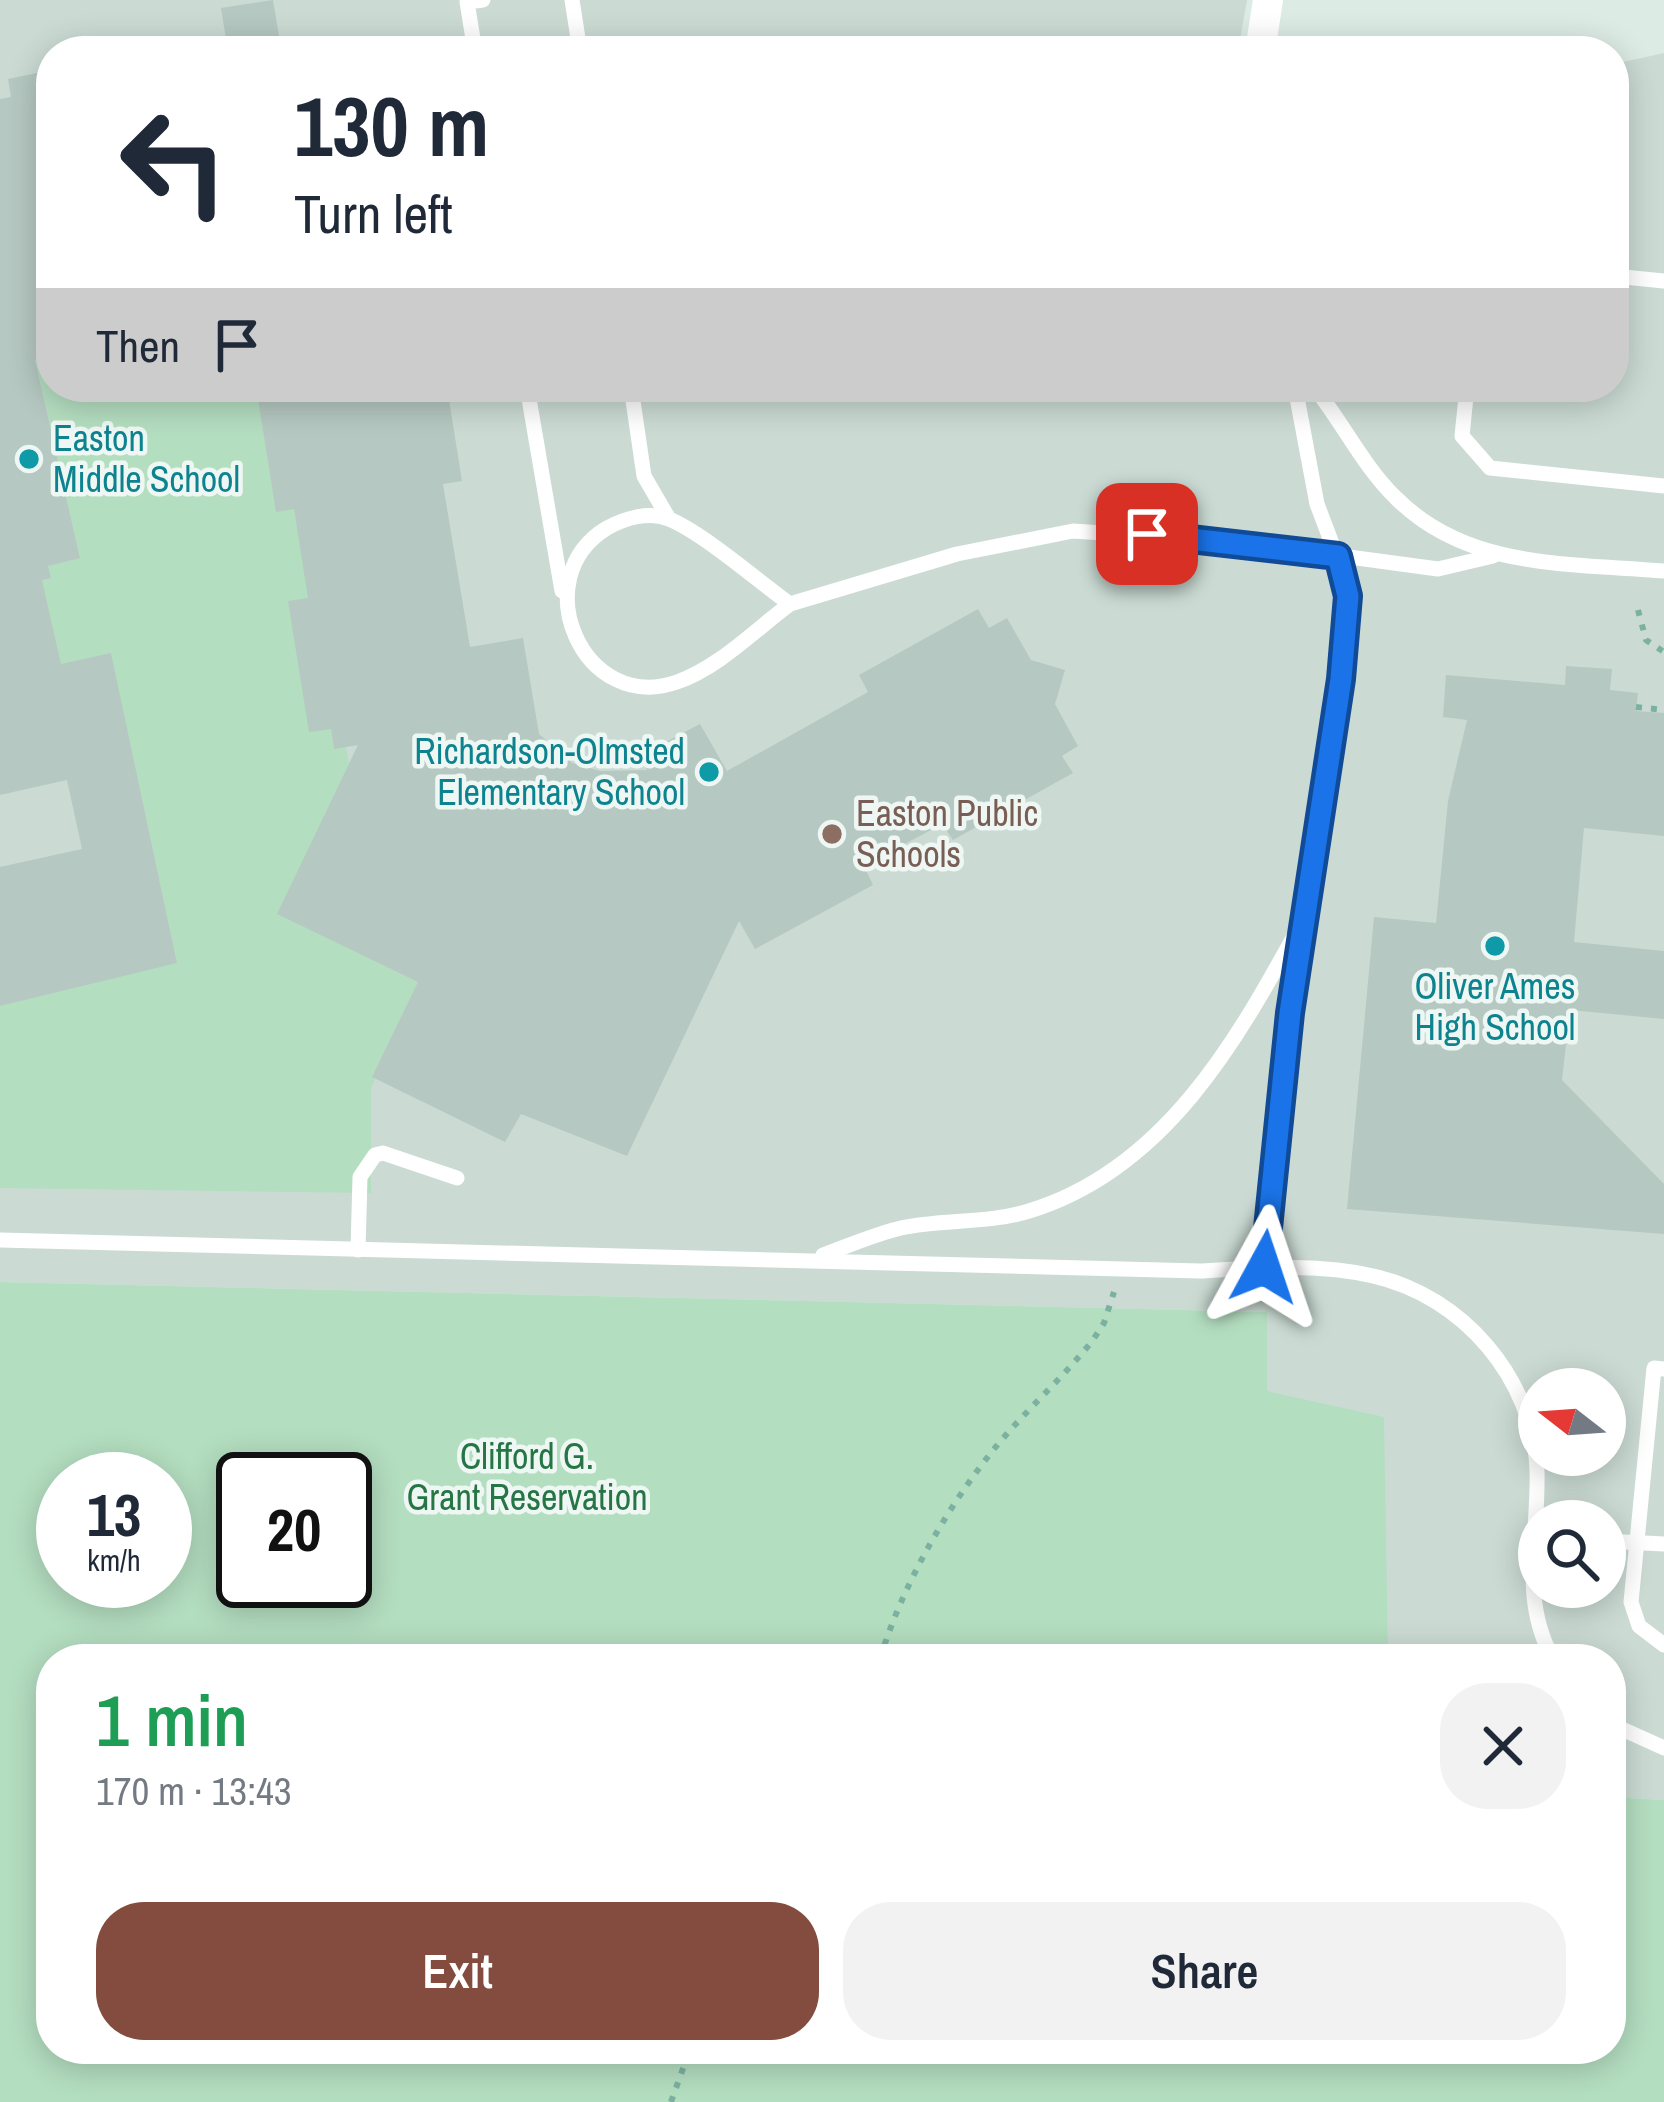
<!DOCTYPE html>
<html lang="en">
<head>
<meta charset="utf-8">
<style>
	body { margin:0; font-family:"Archivo Narrow",sans-serif; background:#f2f2f3; color:#1f2937; height:100vh; display:flex; flex-direction:column; font-size:45px; white-space:nowrap }
	* { box-sizing:border-box; margin:0 }
	p { font-size:39px; color:#747a83 }
	.icon { flex:none; width:66px; height:66px; fill:none; stroke:currentColor; stroke-width:2; stroke-linecap:round; stroke-linejoin:round }
	.map { position:relative; flex:1; overflow:hidden }
	.drawer { position:absolute; left:36px; top:1644px; width:1590px; height:420px; display:flex; flex-direction:column; background:#fff; border-radius:48px; box-shadow:0 6px 30px #0003 }
	.drawer>* { flex:none }
	.top-card { position:absolute; left:36px; top:36px; width:1593px; height:366px; border-radius:48px; box-shadow:0 6px 30px #0003; background:#fff; color:#1f2937; overflow:hidden }
	.needle { width:78px; rotate:287deg }
	.fabs { position:absolute; left:1518px; top:1368px; display:grid; gap:24px }
	.fabs a { display:grid; place-items:center; width:108px; height:108px; border-radius:50%; background:#fff; box-shadow:0 6px 30px #0003; font-size:60px }
	.speed { position:absolute; left:36px; top:1452px; display:flex; gap:24px; font-size:60px; font-weight:700; text-align:center }
	.speed>* { display:grid; place-content:center; width:156px; height:156px; border-radius:50%; background:#fff; box-shadow:0 6px 30px #0003; line-height:1 }
	.speed small { font-size:30px; font-weight:400 }
	.speed .limit { border:6px solid #111; border-radius:18px; background:#fff; color:#111 }
	.pin { position:absolute; display:grid; place-items:center; width:102px; height:102px; color:#fff; margin:-51px; border-radius:24px; box-shadow:0 6px 18px #0006 }
	.me { position:absolute; width:132px; margin:-66px; rotate:5deg; stroke-linejoin:round; filter:drop-shadow(0 0 9px #0008) }
	.turn { display:flex; align-items:center; gap:42px; height:252px; padding:0 60px; font-size:54px }
	.turn .icon { width:156px; height:156px; stroke-width:2.5 }
	.turn b { display:block; font-size:84px; line-height:102px }
	.then { display:flex; align-items:center; height:114px; padding:0 60px; background:#0003; gap:24px; font-size:45px }
	.round { display:grid; place-items:center; flex:none; width:126px; height:126px; border-radius:48px; background:#f2f2f3 }
	.summary { display:flex; align-items:center; justify-content:space-between; height:204px; padding:0 60px }
	h1 { font-size:72px; font-weight:600; line-height:90px; color:#1e9e55 }
	.action { display:flex; gap:24px; margin-top:auto; padding:24px 60px }
	.action a { flex:1; height:138px; border-radius:48px; background:#834c3f; color:#fff; font-size:48px; font-weight:600; line-height:138px; text-align:center }
	.action a+a { background:#f2f2f3; color:#1f2937 }
	.map>svg:first-child { display:block }
	.built { fill:#cbdbd4; fill-rule:evenodd }
	.green { fill:#b4dec0; fill-rule:evenodd }
	.building { fill:#b5c8c1 }
	.lines { fill:none; stroke-linecap:round; stroke-linejoin:round }
	.path { stroke:#7bb1a1; stroke-width:6; stroke-dasharray:6 9; stroke-linecap:butt }
	.lane { stroke:#fff; stroke-width:15 }
	.street { stroke:#fff; stroke-width:30 }
	.route-casing { stroke:#114b97; stroke-width:30 }
	.route { stroke:#1a73e8; stroke-width:21 }
	.culture-dot { fill:#0f9aa8; stroke:#eef7f3; stroke-width:4.5 }
	.education-dot { fill:#8d6e63; stroke:#eef7f3; stroke-width:4.5 }
	.labels { text-anchor:middle; stroke-width:9; stroke-linejoin:round; paint-order:stroke }
	.culture-label { font-size:36px; fill:#0d838f; stroke:#eef7f3; text-anchor:start }
	.education-label { font-size:36px; fill:#785e54; stroke:#eef7f3; text-anchor:start }
	.park-label { font-size:36px; fill:#257545; stroke:#eef7f3 }
</style>
</head>
<body>
<div class="map">
<svg width="1664" height="2102" viewBox="0 0 1664 2102">
	<rect width="100%" height="100%" fill="#ddebe5"/>
	<path class="built" d="M0,0H1247L1238,51H51V387H1614V64L1664,53V1800L1611,1797V1659H1265L1267,1312L0,1282ZM1539,1389H1605V1455H1539ZM1539,1521H1605V1587H1539Z"/>
	<g class="green">
		<path d="M51,356V387H256L276,511L294,509L334,748L346,747L349,764L278,914L418,982L371,1088V1193L0,1188V1006L177,962L111,654L61,664L42,580L51,578L48,566L80,557L35,360Z"/>
		<path d="M0,1282L1267,1312V1391L1384,1417L1388,1659H51V2049H1611V1797L1664,1800V2102H0ZM63,1479H165V1581H63ZM243,1479H345V1581H243Z"/>
	</g>
	<g class="building">
		<path d="M273,0L279,36L227,45L221,8Z"/>
		<path d="M51,70V356L35,360L80,558L48,566L51,578L42,580L61,664L111,653L177,963L0,1006V867L82,849L67,780L0,795V99L11,97L8,79Z"/>
		<path d="M256,387H447L462,481L443,484L470,647L523,638L539,734L572,763L600,771L647,770L641,755L700,724L727,771L868,692L859,675L978,609L989,628L1007,618L1031,660L1065,670L1055,704L1078,746L1062,756L1073,773L953,840L942,824L864,866L873,885L755,949L739,921L627,1156L521,1114L505,1142L372,1077L418,982L277,914L358,745L334,749L331,729L309,732L288,601L308,598L294,509L276,512Z"/>
		<path d="M1566,666L1612,669L1610,690L1638,693L1636,711L1664,713V836L1584,828L1574,942L1664,951V1019L1570,1010L1562,1080L1664,1184V1234L1347,1209L1374,917L1436,923L1448,801L1467,720L1443,717L1446,675L1565,685Z"/>
	</g>
	<g class="lines">
		<g class="path">
			<path d="M1638,610L1646,640L1664,652"/>
			<path d="M1636,707L1664,710"/>
			<path d="M880,1659C902,1586 946,1509 994,1449C1025,1411 1062,1379 1093,1340L1104,1323L1114,1292"/>
			<path d="M671,2102L690,2049"/>
		</g>
		<g class="lane">
			<path d="M572,0L580,51"/>
			<path d="M475,51L467,2L483,0"/>
			<path d="M1614,276L1664,281"/>
			<path d="M527,387L562,591"/>
			<path d="M631,387L644,476L669,519"/>
			<path d="M1314,387C1343,423 1363,466 1396,498C1468,570 1570,563 1664,571"/>
			<path d="M1467,387L1462,436L1490,468L1664,486"/>
			<path d="M790,604C755,630 718,668 677,682C583,715 524,578 607,528C625,518 649,511 669,519C703,533 758,581 790,604L957,554L1073,531L1239,542L1438,569L1493,556"/>
			<path d="M0,1240L1200,1271C1256,1268 1318,1263 1373,1276C1463,1296 1534,1379 1537,1471C1539,1537 1519,1598 1553,1659"/>
			<path d="M358,1250L360,1177L375,1155L383,1153L457,1178"/>
			<path d="M823,1255C848,1246 875,1234 901,1228C943,1219 987,1224 1029,1211C1164,1170 1237,1041 1300,925"/>
			<path d="M1264,1267L1284,1057L1320,839L1347,619L1345,578L1317,504L1295,387"/>
			<path d="M1664,1369L1654,1368L1631,1602L1639,1626L1664,1645"/>
			<path d="M1605,1541L1664,1544"/>
			<path d="M1611,1724L1664,1748"/>
		</g>
		<path class="street" d="M1260,51L1268,0"/>
	</g>
	<g class="lines">
		<g class="route-casing">
			<path id="route" d="M1147,534L1338,556L1348,596L1341,679L1290,1013L1264,1267"/>
		</g>
		<use href="#route" class="route"/>
	</g>
	<g class="culture-dot">
		<circle cx="29" cy="459" r="12"/>
		<circle cx="709" cy="772" r="12"/>
		<circle cx="1495" cy="946" r="12"/>
	</g>
	<circle class="education-dot" cx="832" cy="834" r="12"/>
	<g class="labels">
		<g class="culture-label">
			<text x="53" y="451">Easton<tspan x="53" dy="41">Middle School</tspan></text>
			<text x="685" y="764" text-anchor="end">Richardson-Olmsted<tspan x="685" dy="41">Elementary School</tspan></text>
			<text x="1495" y="999" text-anchor="middle">Oliver Ames<tspan x="1495" dy="41">High School</tspan></text>
		</g>
		<g class="education-label">
			<text x="856" y="826">Easton Public<tspan x="856" dy="41">Schools</tspan></text>
		</g>
		<g class="park-label">
			<text x="527" y="1469">Clifford G.<tspan x="527" dy="41">Grant Reservation</tspan></text>
		</g>
	</g>
</svg>
<div class="fabs">
<a><svg class="needle" viewBox="-14 -14 28 28"><path d="M0-13l5 13h-10z" fill="#e53935"/><path d="M0 13l5-13h-10z" fill="#747a83"/></svg></a>
<a><svg class="icon" aria-label="search" viewBox="0 0 24 24"><circle cx="10" cy="10" r="6"/><path d="M15 15l6 6"/></svg></a>
</div>
<div class="speed"><div>13<small>km/h</small></div><div class="limit">20</div></div>
<div class="pin" style="left:1147px;top:534px;background:#d93025"><svg class="icon" aria-label="arrive" viewBox="0 0 24 24"><path d="M6 21V4h12l-3 4 3 4H6"/></svg></div>
<svg class="me" style="left:1264px;top:1267px" viewBox="-20 -20 40 40"><path d="M0-17L14 15 0 8-14 15z" fill="#1a73e8" stroke="#fff" stroke-width="4"/></svg>
<div class="top-card">
<div class="turn"><svg class="icon" aria-label="left" viewBox="0 0 24 24"><path d="M17 20v-9H6M10 6l-5 5 5 5"/></svg><div><b>130 m</b>Turn left</div></div>
<div class="then">Then<svg class="icon" aria-label="arrive" viewBox="0 0 24 24"><path d="M6 21V4h12l-3 4 3 4H6"/></svg></div>
</div>
<section class="drawer">
<div class="summary"><div><h1>1 min</h1><p>170 m · 13:43</p></div><a class="round"><svg class="icon" aria-label="close" viewBox="0 0 24 24"><path d="M6 6l12 12M18 6L6 18"/></svg></a></div>
<div class="action"><a>Exit</a><a>Share</a></div>
</section>
</div>
</body>
</html>
